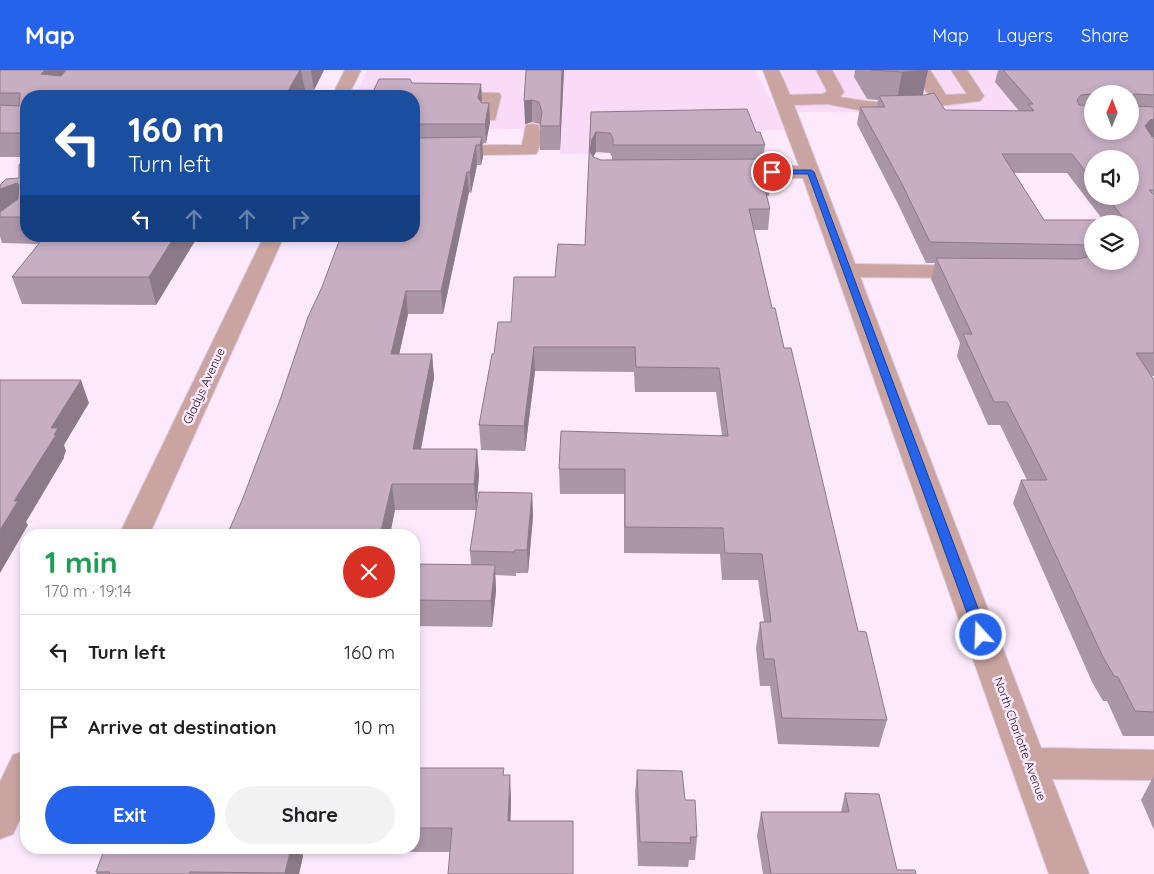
<!DOCTYPE html>
<html lang="en">
<head>
<meta charset="utf-8">
<style>
	body { margin:0; font-family:Quicksand,sans-serif; background:#f2f2f2; color:#202124; height:100vh; display:flex; flex-direction:column; font-size:19px; white-space:nowrap }
	* { box-sizing:border-box; margin:0 }
	p { font-size:16px; color:#757577 }
	.icon { flex:none; width:28px; height:28px; fill:none; stroke:currentColor; stroke-width:2; stroke-linecap:round; stroke-linejoin:round }
	.map { position:relative; flex:1; overflow:hidden }
	.details { position:absolute; left:20px; top:459px; width:400px; height:325px; display:flex; flex-direction:column; background:#fff; border-radius:20px; box-shadow:0 2px 8px #0003 }
	.details>* { flex:none }
	.guide { position:absolute; left:20px; top:20px; width:400px; height:152px; border-radius:20px; box-shadow:0 2px 8px #0003; background:#1a4fa0; color:#fff; overflow:hidden }
	.needle { width:32px; rotate:1deg }
	.controls { position:absolute; left:1084px; top:15px; display:grid; gap:10px }
	.controls a { display:grid; place-items:center; width:55px; height:55px; border-radius:50%; background:#fff; box-shadow:0 2px 8px #0003; font-size:25px }
	.pin { position:absolute; display:grid; place-items:center; width:42px; height:42px; color:#fff; margin:-21px; border:2px solid #fff; border-radius:50%; box-shadow:0 1px 5px #0007 }
	.me { position:absolute; width:55px; margin:-28px; rotate:340deg; stroke-linejoin:round; filter:drop-shadow(0 0 4px #0008) }
	.turn { display:flex; align-items:center; gap:18px; height:105px; padding:0 25px; font-size:22px }
	.turn .icon { width:65px; height:65px; stroke-width:2.5 }
	.turn b { display:block; font-size:35px; line-height:42px }
	.lanes { display:flex; align-items:center; height:48px; padding:0 25px; background:#0003; justify-content:center; gap:25px; direction:ltr }
	.lanes .off { opacity:.35 }
	.round { display:grid; place-items:center; flex:none; width:52px; height:52px; border-radius:26px; background:#f2f2f2 }
	.summary { display:flex; align-items:center; justify-content:space-between; height:85px; padding:0 25px }
	h1 { font-size:30px; font-weight:700; line-height:38px; color:#1e9e55 }
	.cta { display:flex; gap:10px; margin-top:auto; padding:10px 25px }
	.cta a { flex:1; height:58px; border-radius:30px; background:#2563eb; color:#fff; font-size:20px; font-weight:700; line-height:58px; text-align:center }
	.cta a+a { background:#f2f2f2; color:#202124 }
	ul { padding:0; list-style:none }
	li { display:flex; align-items:center; gap:15px; height:75px; padding:0 25px; border-top:1px solid #e0e0e0 }
	li div { flex:1 }
	li b { display:block; font-size:19px }
	li em { font-style:normal }
	header { display:flex; align-items:center; gap:30px; box-sizing:border-box; height:70px; padding:0 25px; background:#2563eb; color:#fff }
	header strong { font-size:24px }
	nav { display:flex; gap:28px; margin-inline-start:auto; font-size:18px }
	.map>svg:first-child { display:block }
	.built { fill:#f9dbf8 }
	.lines { fill:none; stroke-linecap:round; stroke-linejoin:round }
	.minor-casing { stroke:#d9c6d8; stroke-width:2 }
	.minor { fill:#caa4a0; fill-rule:evenodd }
	.wall { fill:#ab96a8; fill-rule:evenodd }
	.shaded-wall { fill:#8b7a88 }
	.building { fill:#c7aec3; stroke:#8b7a88; fill-rule:evenodd }
	.route { fill:#2563eb; stroke:#184099 }
	.labels { text-anchor:middle; stroke-width:5; stroke-linejoin:round; paint-order:stroke }
	.street-label { font-size:12px; fill:#191119; stroke:#fde9fc }
</style>
</head>
<body>
<header>
<strong>Map</strong>
<nav><a>Map</a><a>Layers</a><a>Share</a></nav>
</header>
<div class="map">
<svg width="1154" height="804" viewBox="0 0 1154 804">
	<rect width="100%" height="100%" fill="#fde9fc"/>
	<g class="built">
		<path d="M367,0H755L787,60L627,62V83L560,84L561,59L414,58V26H356Z"/>
		<path d="M782,0H1154L1130,24L1010,29L1020,43L790,42Z"/>
	</g>
	<g class="lines">
		<g class="minor-casing">
			<g id="minor">
				<path d="M345,0H361L351,20L499,23L501,26L495,50H483L481,46L484,31L414,30V26H332Z"/>
				<path d="M763,0H779L790,25L823,24L827,21L816,0H832L844,22L840,27C868,32 902,37 930,28L914,0H930L946,25L967,24L951,0H967L984,26L980,31L939,36L921,41L869,42L827,34L794,35L855,194L970,196L978,197L981,202L978,207L970,208L860,207L1041,678L1154,680V710L1052,709L1089,804H1049L803,108H735L729,106L726,102L729,98L735,96H799Z"/>
				<path d="M532,54L538,55C542,62 541,77 536,84L414,86V76L522,75L526,55Z"/>
				<path d="M264,166H284L149,465H119Z"/>
				<path d="M26,681V736L13,764L0,769V712L13,685Z"/>
			</g>
		</g>
		<use href="#minor" class="minor"/>
	</g>
	<g class="wall">
		<path d="M0,0H324L314,20L26,26V87H0Z"/>
		<path d="M526,0H564L560,80H540V54L532,52L525,54Z"/>
		<path d="M855,0H928L923,25L945,40L1019,41L995,12L998,0H1154V67H1152L1154,68V306H1151L1154,310V666H1123L1107,631H1103L1092,612L1013,433L1021,410H1027L1000,355H988L957,286L960,273L931,209L935,193H926L898,134L857,54L860,37H877L878,30L867,29L854,7ZM1092,24H1130L1092,61ZM1092,89L1130,126H1092ZM1014,103H1067L1103,150H1044Z"/>
		<path d="M412,13L481,14L482,32L489,33L490,52L486,73L482,74L483,87L481,95H477L471,123L469,122L443,244H408L399,284H432L434,308L421,379H477L479,405L476,440H395L227,465L414,166V26Z"/>
		<path d="M591,42L756,62L765,75L763,89L771,94L770,101L771,105L769,126H767V128L770,139L768,160H754L772,238L784,278L858,561L887,650L879,677L778,674L770,616H760L756,578L760,552H764L758,510H722L720,484L624,483V424H560L559,399L722,365L716,322H635L634,302L535,301L525,381L481,380L479,355L494,284L511,252L555,207L585,175ZM596,82L610,83L612,87V90H601L593,87Z"/>
		<path d="M26,87V166H198L156,235L22,234L12,207L39,174L2,173L0,166V115L19,108Z"/>
		<path d="M532,423L533,446L528,503H516V506L495,505L496,521L492,557L414,556V494L471,495L470,481Z"/>
		<path d="M414,698L504,705L511,728L510,751L450,782H375L374,778H414Z"/>
		<path d="M637,700L685,730L697,767L695,790H689L688,797L638,796L635,724Z"/>
		<path d="M1154,705V760L1141,730Z"/>
		<path d="M845,723L897,800L916,804H763L757,766L761,742H841Z"/>
		<path d="M105,778H300L303,786L299,804H97L96,802Z"/>
	</g>
	<g class="shaded-wall">
		<path d="M45,0H72L48,26L41,4Z"/>
		<path d="M300,0H301L305,20L301,26H285Z"/>
		<path d="M311,0H324L314,20Z"/>
		<path d="M562,0H564L560,80V56Z"/>
		<path d="M923,0H928L922,28L897,31L902,2Z"/>
		<path d="M481,14L482,33L478,28Z"/>
		<path d="M532,30V52L525,54L524,31Z"/>
		<path d="M489,33L490,52L486,73L485,54Z"/>
		<path d="M1154,49V67L1144,68L1145,56L1150,50Z"/>
		<path d="M596,62V82L592,89L590,81L592,69Z"/>
		<path d="M482,67L483,87L481,95L480,75Z"/>
		<path d="M476,75L477,95L471,123L470,102Z"/>
		<path d="M467,102L469,122L443,244L441,221Z"/>
		<path d="M17,113L25,138L0,147V119Z"/>
		<path d="M175,166H198L156,235L149,207Z"/>
		<path d="M406,221L408,244L394,308L391,284Z"/>
		<path d="M534,277L535,301L525,381L524,356Z"/>
		<path d="M432,284L434,308L416,405L413,379Z"/>
		<path d="M81,310L89,333L64,375L66,381L64,386V388L26,452L28,455L0,503V460L51,358Z"/>
		<path d="M477,379L479,405L476,440L474,414Z"/>
		<path d="M392,414L395,440L390,465H380Z"/>
		<path d="M532,423L533,446L528,503L527,480Z"/>
		<path d="M495,495L496,521L492,557L491,531Z"/>
		<path d="M510,705L511,728L510,774L508,751Z"/>
		<path d="M291,778H300L303,786L299,804H285V803Z"/>
	</g>
	<g class="building">
		<path d="M0,0H45L41,4L61,6L66,0H300L285,26H26V63H0V35L19,36L20,23H0Z"/>
		<path d="M526,0H562L560,56H540L542,42L539,32L532,30L524,31Z"/>
		<path d="M871,0H923L902,2Z"/>
		<path d="M1003,0H1154V25L1134,24V36L1154,37V49L1150,50L1145,56L1153,68H1154V120H1149L1154,125V283H1136L1154,310V642L1135,641L1118,607L1114,606L1103,587L1021,410H1047L1007,332H994L963,264H972L936,188L1078,189L1087,187L1090,180L1087,175L930,172L902,114L860,37H885L879,26L925,25L934,23L945,40L1034,41L1028,34H1033ZM1092,24H1130V61H1092V36L1079,35L1077,30L1081,25ZM1002,84H1072L1092,110V89H1130V126H1106L1125,150H1044ZM1092,154H1130V191H1092Z"/>
		<path d="M379,9H410L412,13L481,14L478,28L482,33H489L485,54H414V26H371Z"/>
		<path d="M747,39L756,62H760L765,75H613V68L610,63L596,62L592,69L590,81L593,87L601,90L770,89L771,94H768L771,105H769L770,107H762L770,139H749L772,238H775L784,278H791L858,561L866,562L887,650L782,648L774,589H764L760,552H771L762,484L725,483L723,458L625,457V399H559L561,361L728,366L719,298L636,297L635,277H534L524,356L479,355L492,284H494L498,252H511L514,207H555L558,174L585,175L591,42Z"/>
		<path d="M482,67L480,75H476L470,102H467L441,221H406L391,284H432L413,379H477L474,414H392L380,465H227L243,428L280,330L308,247L322,217L341,166H414V68Z"/>
		<path d="M26,87V147H0V142L18,129L19,115L17,113L0,119V115L6,109L19,108V95Z"/>
		<path d="M45,166H175L149,207H12Z"/>
		<path d="M0,310H81L51,358H58L54,365H56L14,431H18L0,460Z"/>
		<path d="M479,422L532,423L527,480H515L514,482L470,481Z"/>
		<path d="M414,494L495,495L491,531L414,530Z"/>
		<path d="M414,698H504L503,705H510L508,751H573V804H448L452,758H414Z"/>
		<path d="M637,700L682,701L685,730H695L697,767H690L691,773L640,772Z"/>
		<path d="M845,723L879,724L897,800H915L916,804H771L761,742H849Z"/>
		<path d="M105,778H291L285,803L190,802V804H109L110,802H96Z"/>
	</g>
	<path class="route" d="M772,100H811L814,102L988,565L986,569L981,570L975,565L808,104H770L769,102Z"/>
	<g class="labels">
		<g class="street-label">
			<text transform="translate(204 316) rotate(-65)" y="4">Gladys Avenue</text>
			<text transform="translate(1020 669) rotate(70)" y="4">North Charlotte Avenue</text>
		</g>
	</g>
</svg>
<div class="controls">
<a><svg class="needle" viewBox="-14 -14 28 28"><path d="M0-13l5 13h-10z" fill="#e53935"/><path d="M0 13l5-13h-10z" fill="#757577"/></svg></a>
<a><svg class="icon" aria-label="sound" viewBox="0 0 24 24"><path d="M4 9h4l5-4v14l-5-4H4zM17 9q2 3 0 6"/></svg></a>
<a><svg class="icon" aria-label="layers" viewBox="0 0 24 24"><path d="M12 4l9 5-9 5-9-5zM3 14l9 5 9-5"/></svg></a>
</div>
<div class="pin" style="left:772px;top:102px;background:#d93025"><svg class="icon" aria-label="arrive" viewBox="0 0 24 24"><path d="M6 21V4h12l-3 4 3 4H6"/></svg></div>
<svg class="me" style="left:981px;top:565px" viewBox="-20 -20 40 40"><circle r="17" fill="#2563eb" stroke="#fff" stroke-width="3"/><path d="M0-11L8 9 0 5-8 9z" fill="#fff"/></svg>
<div class="guide">
<div class="turn"><svg class="icon" aria-label="left" viewBox="0 0 24 24"><path d="M17 20v-9H6M10 6l-5 5 5 5"/></svg><div><b>160 m</b>Turn left</div></div>
<div class="lanes"><svg class="icon" aria-label="left" viewBox="0 0 24 24"><path d="M17 20v-9H6M10 6l-5 5 5 5"/></svg><svg class="icon off" aria-label="ahead" viewBox="0 0 24 24"><path d="M12 20V5M6 11l6-6 6 6"/></svg><svg class="icon off" aria-label="ahead" viewBox="0 0 24 24"><path d="M12 20V5M6 11l6-6 6 6"/></svg><svg class="icon off" aria-label="right" viewBox="0 0 24 24"><path d="M7 20v-9h11M14 6l5 5-5 5"/></svg></div>
</div>
<section class="details">
<div class="summary"><div><h1>1 min</h1><p>170 m · 19:14</p></div><a class="round" style="background:#d93025;color:#fff"><svg class="icon" aria-label="close" viewBox="0 0 24 24"><path d="M6 6l12 12M18 6L6 18"/></svg></a></div>
<ul>
<li><svg class="icon" aria-label="left" viewBox="0 0 24 24"><path d="M17 20v-9H6M10 6l-5 5 5 5"/></svg><div><b>Turn left</b></div><em>160 m</em></li>
<li><svg class="icon" aria-label="arrive" viewBox="0 0 24 24"><path d="M6 21V4h12l-3 4 3 4H6"/></svg><div><b>Arrive at destination</b></div><em>10 m</em></li>
</ul>
<div class="cta"><a>Exit</a><a>Share</a></div>
</section>
</div>
</body>
</html>
